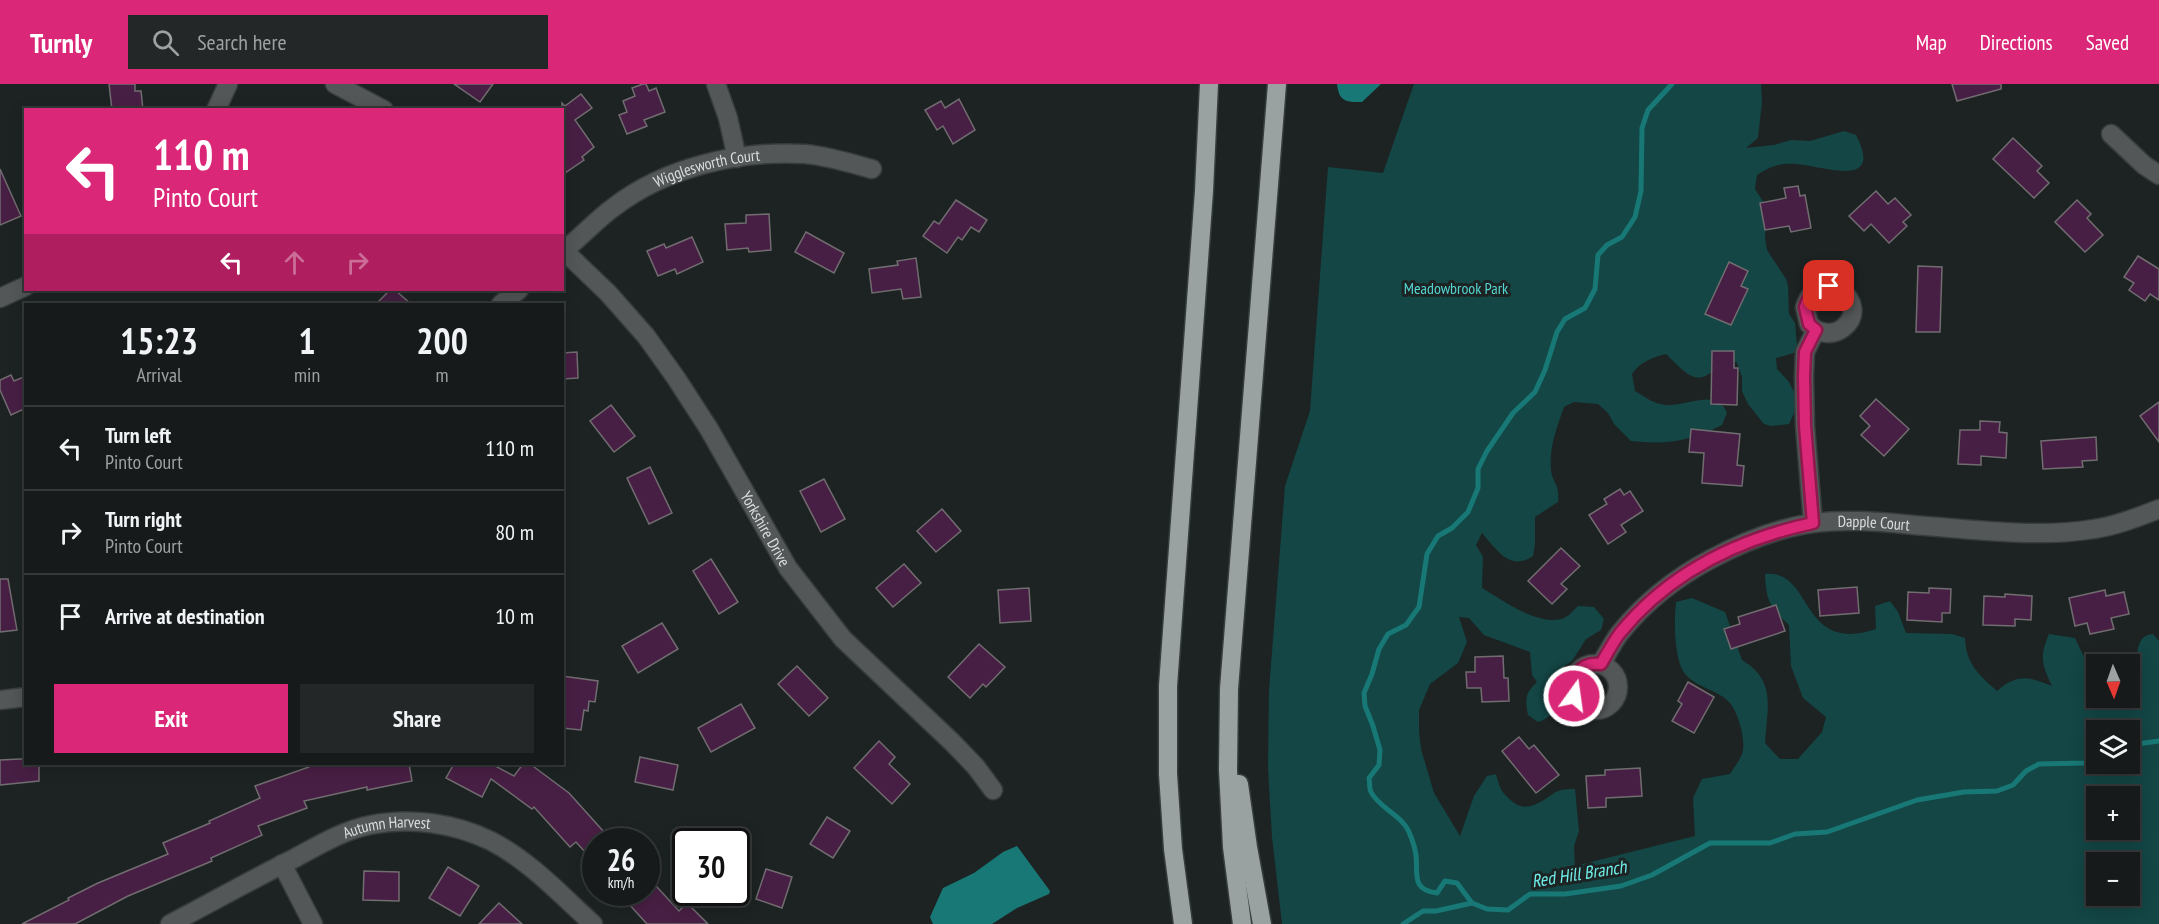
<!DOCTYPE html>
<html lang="en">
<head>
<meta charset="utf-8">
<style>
	body { margin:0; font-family:"PT Sans Narrow",sans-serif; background:#232727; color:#f1f3f6; height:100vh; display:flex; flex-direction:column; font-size:22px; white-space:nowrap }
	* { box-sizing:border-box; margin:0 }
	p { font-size:20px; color:#9ea1a2 }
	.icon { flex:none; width:33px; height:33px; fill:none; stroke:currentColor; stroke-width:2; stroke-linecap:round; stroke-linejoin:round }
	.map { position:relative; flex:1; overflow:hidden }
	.panel { position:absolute; left:24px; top:219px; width:540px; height:462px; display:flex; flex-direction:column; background:#161a1a; border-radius:0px; box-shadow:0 3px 15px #0003,0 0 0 2px #353839 }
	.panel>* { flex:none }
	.guide { position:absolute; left:24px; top:24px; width:540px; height:183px; border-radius:0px; box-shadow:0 3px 15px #0003,0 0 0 2px #353839; background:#db2777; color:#fff; overflow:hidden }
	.needle { width:39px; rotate:178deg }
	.tools { position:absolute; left:2086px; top:570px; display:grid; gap:12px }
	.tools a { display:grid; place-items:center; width:54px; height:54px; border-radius:0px; background:#161a1a; box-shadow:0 3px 15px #0003,0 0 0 2px #353839; font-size:30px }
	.speed { position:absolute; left:582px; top:744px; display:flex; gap:12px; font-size:30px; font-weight:700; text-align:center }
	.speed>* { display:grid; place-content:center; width:78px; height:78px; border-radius:50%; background:#161a1a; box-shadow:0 3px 15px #0003,0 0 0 2px #353839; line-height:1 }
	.speed small { font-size:15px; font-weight:400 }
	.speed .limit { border:3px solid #111; border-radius:9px; background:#fff; color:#111 }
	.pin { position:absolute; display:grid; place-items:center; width:51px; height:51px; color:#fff; margin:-26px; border-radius:12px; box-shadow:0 3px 9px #0006 }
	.me { position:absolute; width:66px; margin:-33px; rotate:14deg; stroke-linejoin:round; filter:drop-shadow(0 0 4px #0008) }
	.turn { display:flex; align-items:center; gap:21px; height:126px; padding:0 30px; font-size:27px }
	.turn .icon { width:78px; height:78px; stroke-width:2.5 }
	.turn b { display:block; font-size:42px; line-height:51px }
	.lanes { display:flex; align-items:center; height:57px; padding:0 30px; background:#0003; justify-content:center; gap:30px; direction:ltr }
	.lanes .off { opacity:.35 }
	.eta { display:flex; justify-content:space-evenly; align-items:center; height:102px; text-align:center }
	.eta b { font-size:36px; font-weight:700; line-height:42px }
	.primary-button { display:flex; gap:12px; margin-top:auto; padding:12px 30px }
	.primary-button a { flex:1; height:69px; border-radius:0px; background:#db2777; color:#fff; font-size:24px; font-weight:700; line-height:69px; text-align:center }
	.primary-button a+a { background:#232727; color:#f1f3f6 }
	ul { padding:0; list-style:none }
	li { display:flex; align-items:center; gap:18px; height:84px; padding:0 30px; border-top:2px solid #353839 }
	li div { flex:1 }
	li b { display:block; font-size:22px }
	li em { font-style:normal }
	header { display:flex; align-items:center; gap:36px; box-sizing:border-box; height:84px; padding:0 30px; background:#db2777; color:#fff }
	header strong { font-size:28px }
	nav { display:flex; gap:33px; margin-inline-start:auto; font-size:21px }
	.search { width:420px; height:54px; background:#232727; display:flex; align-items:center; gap:15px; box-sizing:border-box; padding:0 21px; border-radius:0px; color:#9ea1a2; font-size:22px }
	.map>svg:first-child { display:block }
	.green { fill:#134645; fill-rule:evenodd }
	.water { fill:#187876 }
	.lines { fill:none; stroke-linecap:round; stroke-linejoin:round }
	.stream { stroke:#187876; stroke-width:5 }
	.building { fill:#481f44; stroke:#716c70; stroke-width:1.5 }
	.street-casing { stroke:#373d3d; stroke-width:21 }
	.highway-casing { stroke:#373d3d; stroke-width:21 }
	.street { stroke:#545757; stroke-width:18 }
	.highway { stroke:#9aa2a1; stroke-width:18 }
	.route-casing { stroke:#8e194d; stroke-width:15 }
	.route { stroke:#db2777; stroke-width:10 }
	.labels { text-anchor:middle; stroke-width:6; stroke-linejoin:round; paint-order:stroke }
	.street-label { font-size:16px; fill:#d9dedd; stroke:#1d2323 }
	.park-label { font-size:16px; fill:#54d6d2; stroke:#1d2323 }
	.water-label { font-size:18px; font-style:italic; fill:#70f0eb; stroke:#1d2323 }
</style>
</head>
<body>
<header>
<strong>Turnly</strong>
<div class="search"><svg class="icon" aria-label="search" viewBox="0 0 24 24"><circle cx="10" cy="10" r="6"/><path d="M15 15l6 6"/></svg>Search here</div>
<nav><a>Map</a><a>Directions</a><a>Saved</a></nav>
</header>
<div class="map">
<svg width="2159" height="840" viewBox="0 0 2159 840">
	<rect width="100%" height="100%" fill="#1d2323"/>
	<path class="green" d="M1414,0H1761L1762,18L1758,54L1746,64L1774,61L1791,56L1810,57L1844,47L1856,51C1885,107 1821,81 1796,80C1779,79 1771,82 1757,91L1755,105L1766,122L1765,153L1767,166L1786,195L1788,202L1789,230L1795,239L1797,261L1794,269L1776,274L1777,285L1789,298L1796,312L1795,327L1789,340L1771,342L1764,340L1748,320L1742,307V293L1737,279L1727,272C1700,305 1693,297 1666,270C1653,273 1640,278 1632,290L1635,307C1645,313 1654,320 1666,321C1686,323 1717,303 1727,329L1722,341C1690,357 1667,361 1631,357L1614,340L1608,329L1598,320L1574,318L1564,323C1557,343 1549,363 1551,385C1552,399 1560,399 1558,418L1535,433V460L1533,472C1510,488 1496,465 1482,449L1476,461L1483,473L1482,504C1501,515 1540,544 1564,534C1569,532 1574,526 1578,522L1594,523L1604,535L1601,546L1586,555L1572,577L1562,584L1554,594V603L1559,617C1554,628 1550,634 1538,638L1528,631C1525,616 1525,609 1537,598L1532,591L1530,568L1484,551L1469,534L1459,533L1467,558L1458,579L1430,600L1419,626V648L1421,665L1434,709L1460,752L1474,712L1487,692L1496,690C1500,705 1501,708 1513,718C1528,730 1543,716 1556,708C1562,705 1569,705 1575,705L1579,747L1574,762L1575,782L1695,752L1693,714L1702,695L1730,690C1734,683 1742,674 1743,666C1745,653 1738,628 1729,618C1717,605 1693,603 1683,587C1674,572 1674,535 1676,518L1692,514L1725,528L1742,576C1777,597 1767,624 1765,659L1780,675H1798L1822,648L1826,633L1803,614L1791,582L1789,541C1770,523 1766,517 1765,490C1814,485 1799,571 1876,545L1875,522L1890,517L1898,528L1906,549L1952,550L1965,554C1966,580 1979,591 1997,607C2018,589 2029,593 2052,602C2042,580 2039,574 2049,550L2075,554L2085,575L2088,591L2097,592V614H2130V588L2137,583C2137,570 2136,551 2153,550L2159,557V840H1282L1272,753L1268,684L1269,606L1285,402L1310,327L1328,83L1383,89ZM2097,646H2130V680H2097ZM2097,712H2130V746H2097ZM2097,778H2130V812H2097Z"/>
	<g class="water">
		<path d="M1337,0H1381L1362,18C1346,18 1339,18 1337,0Z"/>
		<path d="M1017,762L1050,807L1049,810L1017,824L992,840H933L930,833L943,804L974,789L1003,768Z"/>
	</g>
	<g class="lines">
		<g class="stream">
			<path d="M1672,0L1648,26L1642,44L1641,107L1635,133L1622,153L1607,161L1598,171L1595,205L1585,224L1565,235L1557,248L1545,286L1535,308L1513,329L1487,367L1478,385V404L1468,428L1452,444L1438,452L1427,470L1419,523L1406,541L1388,550L1379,565L1372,590L1364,609L1365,622L1373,642L1380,666L1379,681L1369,694C1370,698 1369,704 1371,708C1379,724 1402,731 1409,748C1412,755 1415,764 1416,771C1418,790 1411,806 1437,809L1445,797L1457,799L1472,819L1487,825L1508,826L1530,810H1565L1621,802L1652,791L1710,759H1770L1795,750L1827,748L1917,716L1964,708L1997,707L2013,701L2026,687L2039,680L2084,679L2097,675"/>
			<path d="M2130,661L2159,657"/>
			<path d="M1403,840L1423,827H1436L1472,819"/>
		</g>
	</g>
	<g class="building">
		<path d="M109,0H135V7H141L143,26H112Z"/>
		<path d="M454,0H493L480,18Z"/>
		<path d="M643,0H646L649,7L656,4L665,28L644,36L647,42L627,50L619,31L627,28L623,17L635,12L632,4Z"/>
		<path d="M1952,0H2001V5L1957,17Z"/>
		<path d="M581,10L592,24L575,36L594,63L582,73L584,76L562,91V19L565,22Z"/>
		<path d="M959,15L975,46L953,60L943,42L937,46L925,26L941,17L945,24Z"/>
		<path d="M2013,54L2042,82L2037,87L2049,99L2034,114L1993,75Z"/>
		<path d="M0,85L21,132L0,141Z"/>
		<path d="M1798,102L1800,112L1805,111L1811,144L1791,148L1789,142L1765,146L1760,119L1786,114L1784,104Z"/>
		<path d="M1876,107L1888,120L1895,114L1911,131L1903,138L1907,142L1889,159L1871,140L1864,147L1849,132Z"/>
		<path d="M956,116L987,136L979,148L971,143L962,156L958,153L947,169L923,152L934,137L939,140Z"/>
		<path d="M2077,116L2091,130L2087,134L2103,151L2085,168L2055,138Z"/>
		<path d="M769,130L771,166L749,168L748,164L727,166L725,140L746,139V131Z"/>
		<path d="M806,148L844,169L834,189L795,168Z"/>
		<path d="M692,153L703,178L677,190L675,185L658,192L647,167L664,160L666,164Z"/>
		<path d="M2138,172L2159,185V216L2150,210L2145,217L2129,206L2134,199L2124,193Z"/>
		<path d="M916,174L921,213L903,215L901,205L872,209L869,185L898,181L897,177Z"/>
		<path d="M1729,178L1748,187L1741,202L1748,205L1731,241L1705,230Z"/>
		<path d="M1918,182L1942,183L1940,248H1916Z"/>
		<path d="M390,206H395L411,220H376Z"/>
		<path d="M1712,267H1734V284H1738L1737,321L1711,320Z"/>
		<path d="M577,268L578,294L562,295V269Z"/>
		<path d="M11,291L14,297L26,292V324L11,331L0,306V296Z"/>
		<path d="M1876,315L1909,345L1884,372L1861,351L1870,342L1860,332Z"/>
		<path d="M2159,318V358L2140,332Z"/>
		<path d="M611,321L635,352L614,368L590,337Z"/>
		<path d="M1980,337L2000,338L1999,348L2007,349L2006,374L1981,372V381L1958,380L1960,346H1980Z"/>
		<path d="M1691,345L1740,350L1737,381L1744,382L1742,402L1702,399L1704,369L1689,368Z"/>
		<path d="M2096,353L2097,376L2082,377L2083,383L2043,385L2041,357Z"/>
		<path d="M650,383L672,429L649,440L627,394Z"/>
		<path d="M824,395L845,435L821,448L800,407Z"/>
		<path d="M1620,405L1624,411L1630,407L1643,427L1621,441L1626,448L1608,460L1589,431L1607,420L1604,415Z"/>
		<path d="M942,425L961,447L936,468L917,447Z"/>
		<path d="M1561,464L1580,482L1561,500L1567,505L1552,520L1528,497Z"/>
		<path d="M711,475L738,518L719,530L693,487Z"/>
		<path d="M904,480L921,499L893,523L876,504Z"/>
		<path d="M0,495H8L17,546L0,548Z"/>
		<path d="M1857,503L1859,529L1820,532L1818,506Z"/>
		<path d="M1029,504L1031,537L1000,539L998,506Z"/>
		<path d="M1929,504L1951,505L1950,529H1942V538L1907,536L1908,508L1929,509Z"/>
		<path d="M2105,506L2106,512L2124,508L2129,530L2111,534L2114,545L2090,550L2087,539L2075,542L2069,514Z"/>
		<path d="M2005,510L2032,512L2031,536L2015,535V542L1983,541L1984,512L2005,513Z"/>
		<path d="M1776,521L1785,547L1731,565L1724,545L1740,540L1738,533Z"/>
		<path d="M662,539L678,565L638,589L622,562Z"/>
		<path d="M979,560L1005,583L986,603L983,600L970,614L948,593Z"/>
		<path d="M1503,572L1504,594H1508L1509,617L1482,618L1481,604H1467L1466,588H1475V573Z"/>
		<path d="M797,582L828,614L809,632L778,600Z"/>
		<path d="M562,592L598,597L595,618L589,617L588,627L584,626L581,646L562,644Z"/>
		<path d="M1688,598L1714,613L1694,649L1672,637L1682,620L1678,617Z"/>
		<path d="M741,620L755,644L711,668L698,644Z"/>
		<path d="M1519,653L1529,665L1534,661L1559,691L1536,709L1502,667Z"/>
		<path d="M879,657L895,673L889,680L910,700L892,720L854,684Z"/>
		<path d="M640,673L678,681L673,706L635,698Z"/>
		<path d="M20,675H26V680H39V697L0,701V676Z"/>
		<path d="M309,680H409L412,697L367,706V703L304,717L307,724L258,742L262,751L211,774L212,777L128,812L75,840H22L69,816L68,814L98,799L168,770L163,759L210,739L209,737L260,714L255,702L309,683Z"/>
		<path d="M454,680H499L497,683L514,692L523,680H530L569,709L613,758H596V780L576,758L570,763L534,723L532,725L491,695L482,713L446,694Z"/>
		<path d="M1640,684L1642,712L1606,714V723L1588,724L1586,692L1605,691V686Z"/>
		<path d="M827,733L850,747L833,774L810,760Z"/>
		<path d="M448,783L479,802L460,832L429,814Z"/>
		<path d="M766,785L792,793L782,824L756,815Z"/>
		<path d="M364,787L399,788V817L363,816Z"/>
		<path d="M646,791L679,827L687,819L708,840H647L618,808H646Z"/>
		<path d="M499,819L522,840H479Z"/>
	</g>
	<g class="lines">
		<g class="street-casing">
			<g id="street">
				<path d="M335,0L384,26"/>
				<path d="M716,0L728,34L737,74"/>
				<path d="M216,26L228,0"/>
				<path d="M2111,50L2144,81L2159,91"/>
				<path id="s1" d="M562,165L608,209L646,252L676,294L709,345L788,484L843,555L953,659L976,683L993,706"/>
				<path id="s2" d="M562,168C580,154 596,136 614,123C666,83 740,66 805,70C828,72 850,79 872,85"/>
				<path d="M0,214L26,202"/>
				<path d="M501,220L519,206"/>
				<path d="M1813,439L1805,342L1804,292L1805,268L1816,246L1809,240L1805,223C1820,177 1874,220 1843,244C1834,251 1825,250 1816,246"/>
				<circle cx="1595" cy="603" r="23"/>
				<path id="s3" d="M1601,580C1607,570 1613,558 1620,549C1644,519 1677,493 1711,475C1743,458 1778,444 1813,439C1851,434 1889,439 1926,442C1981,446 2039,454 2094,445C2116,442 2138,433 2159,425"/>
				<path d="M0,616L26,613"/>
				<path d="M282,780L313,840"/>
				<path id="s4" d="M170,840C212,818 253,795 295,774C319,761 344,746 370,741C411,733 454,739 491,757C530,777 561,811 593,840"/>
			</g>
		</g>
		<g class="highway-casing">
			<g id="highway">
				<path d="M1239,700L1248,763L1262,840"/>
				<path d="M1183,840L1173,765L1168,690V602L1204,107L1209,0"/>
				<path d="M1242,840L1232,763L1228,686L1229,605L1277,0"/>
			</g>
		</g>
		<use href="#street" class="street"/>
		<use href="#highway" class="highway"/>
	</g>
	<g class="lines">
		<g class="route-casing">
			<path id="route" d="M1574,612C1570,592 1580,578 1601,580C1607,570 1613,558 1620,549C1669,489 1739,455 1813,439L1805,342L1804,292L1805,268L1816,246L1809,240L1805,223C1809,210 1816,205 1829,202"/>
		</g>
		<use href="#route" class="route"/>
	</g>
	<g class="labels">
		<g class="street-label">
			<text dy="6" stroke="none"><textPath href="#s2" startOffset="171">Wigglesworth Court</textPath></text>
			<text dy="6" stroke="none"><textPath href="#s3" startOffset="324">Dapple Court</textPath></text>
			<text dy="6" stroke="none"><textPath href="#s1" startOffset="348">Yorkshire Drive</textPath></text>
			<text dy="6" stroke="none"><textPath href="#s4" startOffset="240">Autumn Harvest</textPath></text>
		</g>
		<g class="park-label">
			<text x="1456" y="210">Meadowbrook Park</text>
		</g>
		<g class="water-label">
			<text transform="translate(1579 790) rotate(-9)" y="6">Red Hill Branch</text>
		</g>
	</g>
</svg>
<div class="tools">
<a><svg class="needle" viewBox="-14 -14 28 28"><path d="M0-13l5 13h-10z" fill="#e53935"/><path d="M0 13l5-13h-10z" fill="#9ea1a2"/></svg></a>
<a><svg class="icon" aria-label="layers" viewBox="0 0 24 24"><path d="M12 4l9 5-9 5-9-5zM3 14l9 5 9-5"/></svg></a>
<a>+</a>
<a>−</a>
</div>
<div class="speed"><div>26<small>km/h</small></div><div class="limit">30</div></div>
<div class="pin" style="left:1829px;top:202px;background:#d93025"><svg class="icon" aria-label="arrive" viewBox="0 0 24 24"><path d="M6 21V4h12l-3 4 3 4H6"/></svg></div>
<svg class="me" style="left:1574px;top:612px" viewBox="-20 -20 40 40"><circle r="17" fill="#db2777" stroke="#fff" stroke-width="3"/><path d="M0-11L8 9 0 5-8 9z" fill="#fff"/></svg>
<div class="guide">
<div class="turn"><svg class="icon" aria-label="left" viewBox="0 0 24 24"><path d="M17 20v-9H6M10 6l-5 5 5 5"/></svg><div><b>110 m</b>Pinto Court</div></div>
<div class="lanes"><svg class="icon" aria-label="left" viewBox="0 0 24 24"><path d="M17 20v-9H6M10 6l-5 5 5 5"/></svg><svg class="icon off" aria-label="ahead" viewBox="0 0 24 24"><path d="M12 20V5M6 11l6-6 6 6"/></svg><svg class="icon off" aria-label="right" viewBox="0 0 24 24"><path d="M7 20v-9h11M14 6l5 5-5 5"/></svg></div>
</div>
<section class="panel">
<div class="eta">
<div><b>15:23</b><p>Arrival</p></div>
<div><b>1</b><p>min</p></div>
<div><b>200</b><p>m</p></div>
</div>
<ul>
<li><svg class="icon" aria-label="left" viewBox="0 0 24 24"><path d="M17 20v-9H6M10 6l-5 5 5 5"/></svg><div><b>Turn left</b><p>Pinto Court</p></div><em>110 m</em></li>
<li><svg class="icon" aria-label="right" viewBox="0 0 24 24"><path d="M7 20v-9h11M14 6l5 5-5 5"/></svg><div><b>Turn right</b><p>Pinto Court</p></div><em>80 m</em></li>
<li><svg class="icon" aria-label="arrive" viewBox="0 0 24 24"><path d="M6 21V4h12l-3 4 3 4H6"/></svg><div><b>Arrive at destination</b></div><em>10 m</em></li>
</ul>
<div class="primary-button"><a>Exit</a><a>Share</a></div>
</section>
</div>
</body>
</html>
